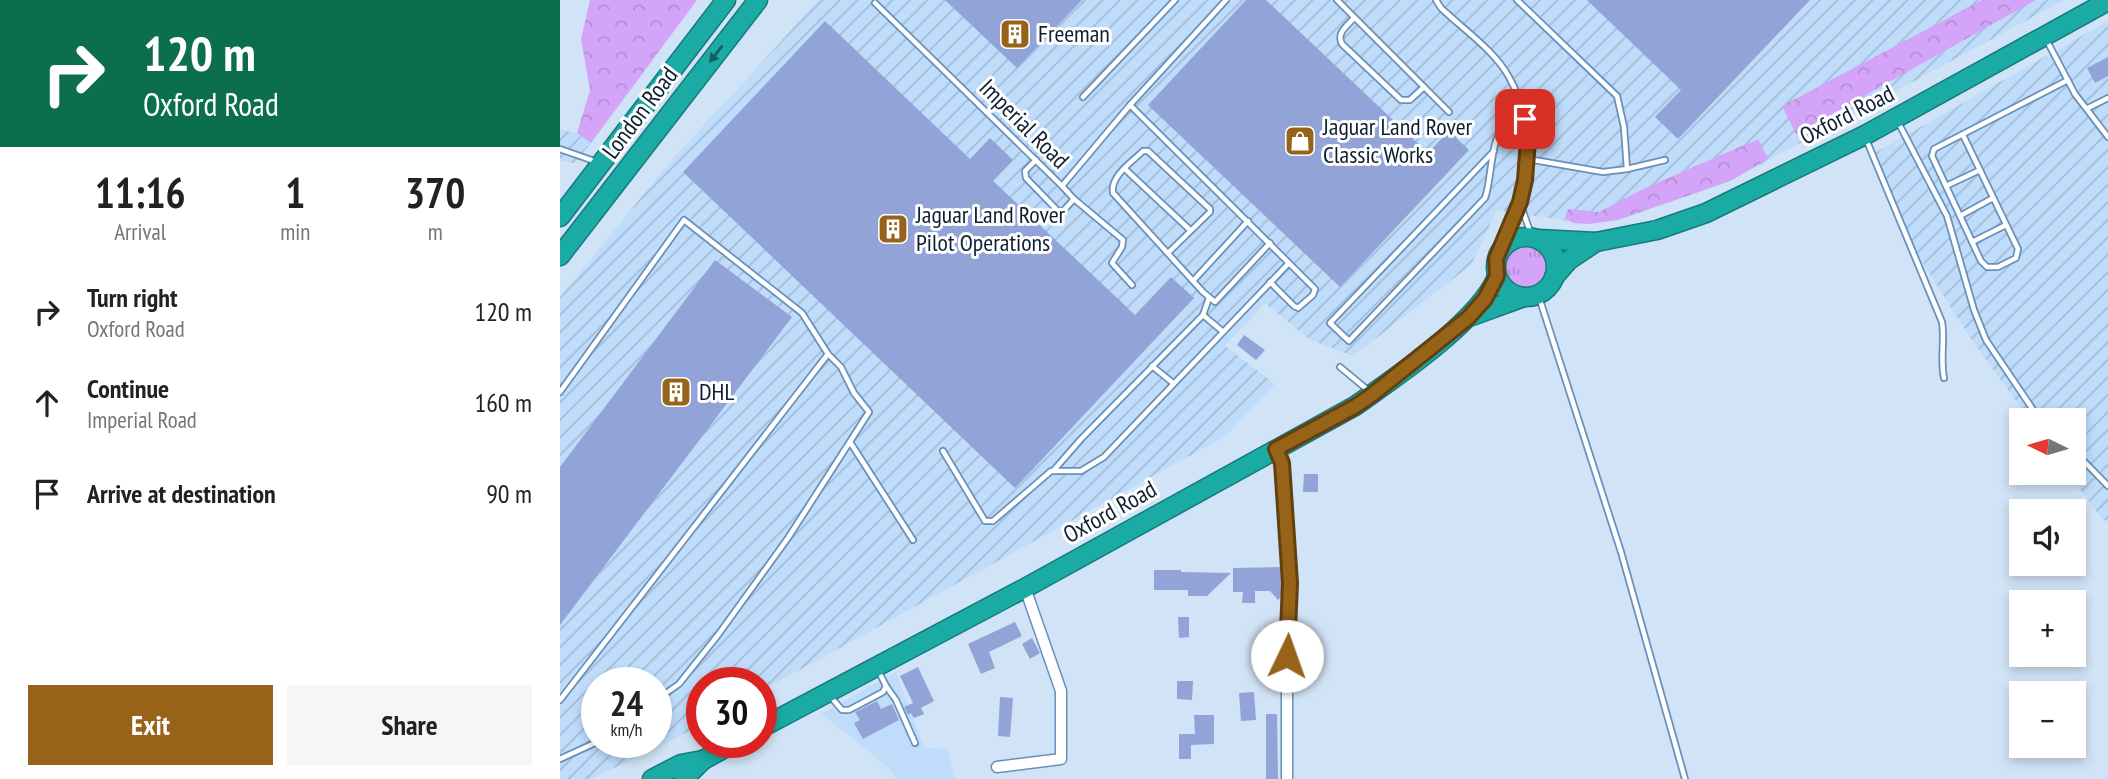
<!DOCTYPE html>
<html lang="en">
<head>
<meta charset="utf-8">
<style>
	body { margin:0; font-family:"PT Sans Narrow",sans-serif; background:#f6f6f6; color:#222; height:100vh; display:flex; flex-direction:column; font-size:26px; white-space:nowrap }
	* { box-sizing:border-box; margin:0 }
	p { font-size:23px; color:#767676 }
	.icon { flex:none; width:38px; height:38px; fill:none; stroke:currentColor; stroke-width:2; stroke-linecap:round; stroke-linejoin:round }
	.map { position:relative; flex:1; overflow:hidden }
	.panel { display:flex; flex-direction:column; background:#fff; width:560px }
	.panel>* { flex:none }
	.guide { background:#0b6e4f; color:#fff; overflow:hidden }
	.needle { width:46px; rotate:275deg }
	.fabs { position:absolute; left:1449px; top:408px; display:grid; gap:14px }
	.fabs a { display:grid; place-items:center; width:77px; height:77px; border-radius:0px; background:#fff; box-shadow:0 4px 10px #0003; font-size:35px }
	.speed { position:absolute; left:21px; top:667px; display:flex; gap:14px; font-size:35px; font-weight:700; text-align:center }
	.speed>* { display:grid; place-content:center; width:91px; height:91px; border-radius:50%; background:#fff; box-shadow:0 4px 10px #0003; line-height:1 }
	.speed small { font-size:18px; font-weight:400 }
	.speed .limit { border:10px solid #d22; background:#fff; color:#111 }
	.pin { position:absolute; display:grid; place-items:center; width:60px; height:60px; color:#fff; margin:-30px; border-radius:14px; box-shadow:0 4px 10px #0006 }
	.me { position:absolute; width:77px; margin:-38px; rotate:3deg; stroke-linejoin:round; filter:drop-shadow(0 0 5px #0008) }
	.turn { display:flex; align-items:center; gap:24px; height:147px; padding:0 28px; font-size:32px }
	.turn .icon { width:91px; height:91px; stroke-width:2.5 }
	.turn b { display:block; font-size:49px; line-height:60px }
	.eta { display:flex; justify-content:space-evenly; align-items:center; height:119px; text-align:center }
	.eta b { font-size:42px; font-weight:600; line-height:49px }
	.primary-button { display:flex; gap:14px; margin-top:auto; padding:14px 28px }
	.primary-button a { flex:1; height:80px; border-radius:0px; background:#976319; color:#fff; font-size:28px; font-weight:600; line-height:80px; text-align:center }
	.primary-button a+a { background:#f6f6f6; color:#222 }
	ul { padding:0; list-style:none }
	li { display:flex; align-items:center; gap:21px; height:91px; padding:0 28px }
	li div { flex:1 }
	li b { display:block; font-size:26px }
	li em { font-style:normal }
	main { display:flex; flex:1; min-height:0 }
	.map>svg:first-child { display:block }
	.built { fill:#bfdcfb }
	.industrial { fill:url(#industrial-furrows); fill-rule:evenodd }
	.grass { fill:url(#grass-tufts) }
	.forest { fill:url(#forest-crowns) }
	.building { fill:#91a3d7 }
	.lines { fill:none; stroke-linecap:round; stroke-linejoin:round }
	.lane-casing { stroke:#6790bb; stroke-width:8 }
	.street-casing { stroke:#6790bb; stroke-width:13 }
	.highway-casing { stroke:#167a7c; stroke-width:21 }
	.path { stroke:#96a7b9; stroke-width:2; stroke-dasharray:3.5 3.5; stroke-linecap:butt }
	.lane { stroke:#fff; stroke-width:4.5 }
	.street { stroke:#fff; stroke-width:10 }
	.highway { stroke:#1aaba5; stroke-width:18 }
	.oneway { fill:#145e65 }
	.route-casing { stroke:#624010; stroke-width:18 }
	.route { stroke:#976319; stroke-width:12 }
	.labels { text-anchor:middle; stroke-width:6; stroke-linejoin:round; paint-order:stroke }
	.poi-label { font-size:24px; fill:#0f1f30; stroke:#fff; text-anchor:start }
	.street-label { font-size:24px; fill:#0f1f30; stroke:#fff }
</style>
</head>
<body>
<main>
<section class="panel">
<div class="guide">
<div class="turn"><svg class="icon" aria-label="right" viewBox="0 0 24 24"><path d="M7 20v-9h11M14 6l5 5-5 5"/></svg><div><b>120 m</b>Oxford Road</div></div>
</div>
<div class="eta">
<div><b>11:16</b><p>Arrival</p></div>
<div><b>1</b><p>min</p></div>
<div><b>370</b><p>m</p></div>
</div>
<ul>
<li><svg class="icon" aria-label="right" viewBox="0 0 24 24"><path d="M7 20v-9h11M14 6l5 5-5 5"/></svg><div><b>Turn right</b><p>Oxford Road</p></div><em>120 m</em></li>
<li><svg class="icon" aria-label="ahead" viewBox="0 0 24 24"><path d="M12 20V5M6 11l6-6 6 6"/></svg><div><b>Continue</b><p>Imperial Road</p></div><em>160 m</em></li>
<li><svg class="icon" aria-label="arrive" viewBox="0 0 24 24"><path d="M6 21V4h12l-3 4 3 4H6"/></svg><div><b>Arrive at destination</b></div><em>90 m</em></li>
</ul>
<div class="primary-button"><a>Exit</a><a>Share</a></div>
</section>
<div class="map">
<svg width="1548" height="779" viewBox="0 0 1548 779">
	<defs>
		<pattern id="industrial-furrows" width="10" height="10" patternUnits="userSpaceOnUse" patternTransform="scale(1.75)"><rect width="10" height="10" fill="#bfdcfb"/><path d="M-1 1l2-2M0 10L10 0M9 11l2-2" fill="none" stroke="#a3bcd7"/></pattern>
		<pattern id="grass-tufts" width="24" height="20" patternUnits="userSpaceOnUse" patternTransform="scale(1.75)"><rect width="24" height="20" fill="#d4a4f9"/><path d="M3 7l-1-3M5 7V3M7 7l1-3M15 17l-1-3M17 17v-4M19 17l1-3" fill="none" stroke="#b58dd6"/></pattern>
		<pattern id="forest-crowns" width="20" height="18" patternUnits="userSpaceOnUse" patternTransform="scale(1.75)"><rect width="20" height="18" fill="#d4a4f9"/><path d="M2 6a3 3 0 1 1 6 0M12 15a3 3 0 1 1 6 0" fill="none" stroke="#b58dd6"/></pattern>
	</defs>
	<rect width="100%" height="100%" fill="#d1e3f6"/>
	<path class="built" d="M336,672L364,748L388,749L394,779H336L330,770L307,749L261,714Z"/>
	<g class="industrial">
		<path d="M259,0H1504L1170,181L1058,220L1028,224L937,210L911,265L793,356L749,339L705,303L665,346L715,384L664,437L201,691V682H142V724L100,746L31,779H0V297L109,163ZM37,682H96V742H37Z"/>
		<path d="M1548,21V523L1539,515L1508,473L1514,472V420H1470L1411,339L1338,224L1309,156Z"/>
		<path d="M0,130L17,133L31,143L14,163L0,161Z"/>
	</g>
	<circle class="grass" cx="966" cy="265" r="22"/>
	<g class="forest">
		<path d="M30,0H137L31,143L17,133L30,90L21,39Z"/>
		<path d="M1422,0H1476L1236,134L1222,106Z"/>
		<path d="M1198,139L1208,159L1170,181L1058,220L1028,224L1013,223L1005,218L1008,209L1039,212L1085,188Z"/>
	</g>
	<g class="building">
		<path d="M385,0H522L457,68Z"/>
		<path d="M686,0H706L868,153L889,131L909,150L780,287L588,105Z"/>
		<path d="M1027,0H1250L1118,139L1095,117L1121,90Z"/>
		<path d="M265,21L410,159L430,138L453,160L433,181L575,315L611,277L634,298L455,488L123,172Z"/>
		<path d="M1548,57V76L1535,83L1527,68Z"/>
		<path d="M155,260L232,317L0,625V467Z"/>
		<path d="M684,335L705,350L696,360L677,345Z"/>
		<path d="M744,474H758V492H743Z"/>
		<path d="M722,567V596L718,600L710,591H695V603H682L683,592H673V568Z"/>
		<path d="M594,570H621V572L671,573L647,596H628V590H594Z"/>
		<path d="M618,617H629V637L619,638Z"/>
		<path d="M455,622L462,636L429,652L435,668L421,674L408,644Z"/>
		<path d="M472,638L480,653L470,659L462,644Z"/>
		<path d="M358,667L371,695L363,698L371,695L374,701L361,708L364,714L354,718L351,713L348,715L344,707L353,703L340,676Z"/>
		<path d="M702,668L720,669V680H702Z"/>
		<path d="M617,681H633L632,700L617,699Z"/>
		<path d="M694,692L696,720L681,721L679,693Z"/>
		<path d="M440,697L453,698L450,737L438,736Z"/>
		<path d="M317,701L321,709L332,704L339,720L303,739L294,723L300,720L295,712Z"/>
		<path d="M706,714H717L718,779H706Z"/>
		<path d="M634,715H654V744L631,745V759H619V734H635Z"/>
	</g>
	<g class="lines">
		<g class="lane-casing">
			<g id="lane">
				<path d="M777,0L889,112"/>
				<path d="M876,0L881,8C903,29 934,50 949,77C970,114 972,157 961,198C958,206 953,214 950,222C947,230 944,239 942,248"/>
				<path d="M957,0L1057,96L1064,127L1067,169L1043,172L968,159"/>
				<path d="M315,3L502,186L570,105L666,0"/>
				<path d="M794,18C787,26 776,33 782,44L841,100H850L864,87"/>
				<path d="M1487,41L1515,94L1548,137"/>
				<path d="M523,97L615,0"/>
				<path d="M570,105L755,289L753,295L738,308L734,306L710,282"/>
				<path d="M1528,108L1548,98"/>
				<path d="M1338,122L1387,216L1414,310L1426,340L1480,420"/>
				<path d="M1403,135L1458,249L1456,258L1438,267H1427L1421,261L1372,156L1374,149L1508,80"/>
				<path d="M1306,139L1382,322C1385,341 1380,359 1384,378"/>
				<path d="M0,149L37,162"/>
				<path d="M934,151L770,323L789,341L925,198C932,179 930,140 944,127C949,123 958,121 965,119"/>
				<path d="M476,160L465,171L466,178L498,211H503L514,199"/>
				<path d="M565,169L630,230"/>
				<path d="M1067,169L1105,160"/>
				<path d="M502,186L514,199L563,240L562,247L552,263L572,285"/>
				<path d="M1386,186L1420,170"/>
				<path d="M960,203L972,237"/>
				<path d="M1400,216L1433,198"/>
				<path d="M688,221L633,281L643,292L655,302L710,243"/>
				<path d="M1412,242L1446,225"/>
				<path d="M609,252L650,212V209L588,151H583C572,162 550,176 553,193L633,281"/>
				<path d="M978,294L1061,552L1125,779"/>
				<path d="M643,315L662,331"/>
				<path d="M592,366L613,383"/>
				<path d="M780,367L809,391"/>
				<path d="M0,392L124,220L242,313L268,354L281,367L294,393L309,412L228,538L158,635L119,684L96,700"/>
				<path d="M290,442L353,540"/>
				<path d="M383,451L425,521H433L491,471H521L544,457L728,264"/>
				<path d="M1514,451L1548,486"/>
				<path d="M494,470L521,439L643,315L649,298"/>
				<path d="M326,686L336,700L355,743"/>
				<path d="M270,696L282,710H289L323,692L326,686L318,670"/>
				<path d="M0,700L268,354"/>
				<path d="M0,759L37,742"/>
			</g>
		</g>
		<g class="street-casing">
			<g id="street">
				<path d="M716,449L722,463L730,583L727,656V779"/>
				<path d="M437,767L501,759V691L465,588"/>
			</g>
		</g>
		<g class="highway-casing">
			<g id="highway">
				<path d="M0,217L166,0"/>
				<circle cx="966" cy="267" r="30"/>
				<path d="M978,239L1036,242L1097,230L1146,213L1307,134L1548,1"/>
				<path d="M0,256L198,0"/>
				<path d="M994,277L1009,260L1036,242"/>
				<path d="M912,316L964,297"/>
				<path d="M201,728L465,588L795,406C836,377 919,321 937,277"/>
				<path d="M92,779L121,764L143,760L176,742"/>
				<path d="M124,779L143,760"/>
			</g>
		</g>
		<path class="path" d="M188,750L199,744"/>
		<use href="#lane" class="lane"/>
		<use href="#street" class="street"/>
		<use href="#highway" class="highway"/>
	</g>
	<defs><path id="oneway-solid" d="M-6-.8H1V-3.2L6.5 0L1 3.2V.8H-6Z" transform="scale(1.75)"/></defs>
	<use class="oneway" href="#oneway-solid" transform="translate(156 54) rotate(128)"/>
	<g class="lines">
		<g class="route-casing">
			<path id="route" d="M727,656L730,583L722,463L716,449L796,406L813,394L908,318L925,299L937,276L936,259L960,202L965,180L968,140L965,119"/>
		</g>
		<use href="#route" class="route"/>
	</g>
	<defs>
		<g id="building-square" transform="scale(1.575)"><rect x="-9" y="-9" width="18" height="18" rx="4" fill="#976319" stroke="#fff"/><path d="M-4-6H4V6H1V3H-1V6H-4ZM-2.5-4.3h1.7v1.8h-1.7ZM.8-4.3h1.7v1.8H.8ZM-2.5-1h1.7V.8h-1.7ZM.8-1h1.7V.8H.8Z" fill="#fff"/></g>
		<g id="shop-square" transform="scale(1.575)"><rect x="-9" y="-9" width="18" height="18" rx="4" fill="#976319" stroke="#fff"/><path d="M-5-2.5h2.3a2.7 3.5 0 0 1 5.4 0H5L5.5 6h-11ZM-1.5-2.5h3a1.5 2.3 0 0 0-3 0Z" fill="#fff"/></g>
	</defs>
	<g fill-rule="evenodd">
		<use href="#building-square" x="455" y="34"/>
		<use href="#shop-square" x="740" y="141"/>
		<use href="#building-square" x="333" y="229"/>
		<use href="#building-square" x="116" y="392"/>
	</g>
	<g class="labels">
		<g class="poi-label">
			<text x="478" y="42">Freeman</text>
			<text x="763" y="135">Jaguar Land Rover<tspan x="763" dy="28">Classic Works</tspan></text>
			<text x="356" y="223">Jaguar Land Rover<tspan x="356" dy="28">Pilot Operations</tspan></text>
			<text x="139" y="400">DHL</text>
		</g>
		<g class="street-label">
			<text transform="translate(80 113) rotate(-53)" y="8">London Road</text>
			<text transform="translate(1287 115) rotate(-27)" y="8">Oxford Road</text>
			<text transform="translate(464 124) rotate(45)" y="8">Imperial Road</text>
			<text transform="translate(550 512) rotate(-29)" y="8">Oxford Road</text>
		</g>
	</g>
</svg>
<div class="fabs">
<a><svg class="needle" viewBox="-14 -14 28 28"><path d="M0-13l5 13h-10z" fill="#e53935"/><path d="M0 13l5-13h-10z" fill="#767676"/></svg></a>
<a><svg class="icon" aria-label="sound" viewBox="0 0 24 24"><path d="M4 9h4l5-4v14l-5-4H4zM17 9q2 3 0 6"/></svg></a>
<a>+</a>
<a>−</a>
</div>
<div class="speed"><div>24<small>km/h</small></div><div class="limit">30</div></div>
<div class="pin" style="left:965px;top:119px;background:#d93025"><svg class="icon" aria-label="arrive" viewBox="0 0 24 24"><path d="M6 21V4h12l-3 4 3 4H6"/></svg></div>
<svg class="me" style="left:727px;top:656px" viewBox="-20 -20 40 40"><circle r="19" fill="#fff"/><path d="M0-13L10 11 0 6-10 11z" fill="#976319"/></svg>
</div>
</main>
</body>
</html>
